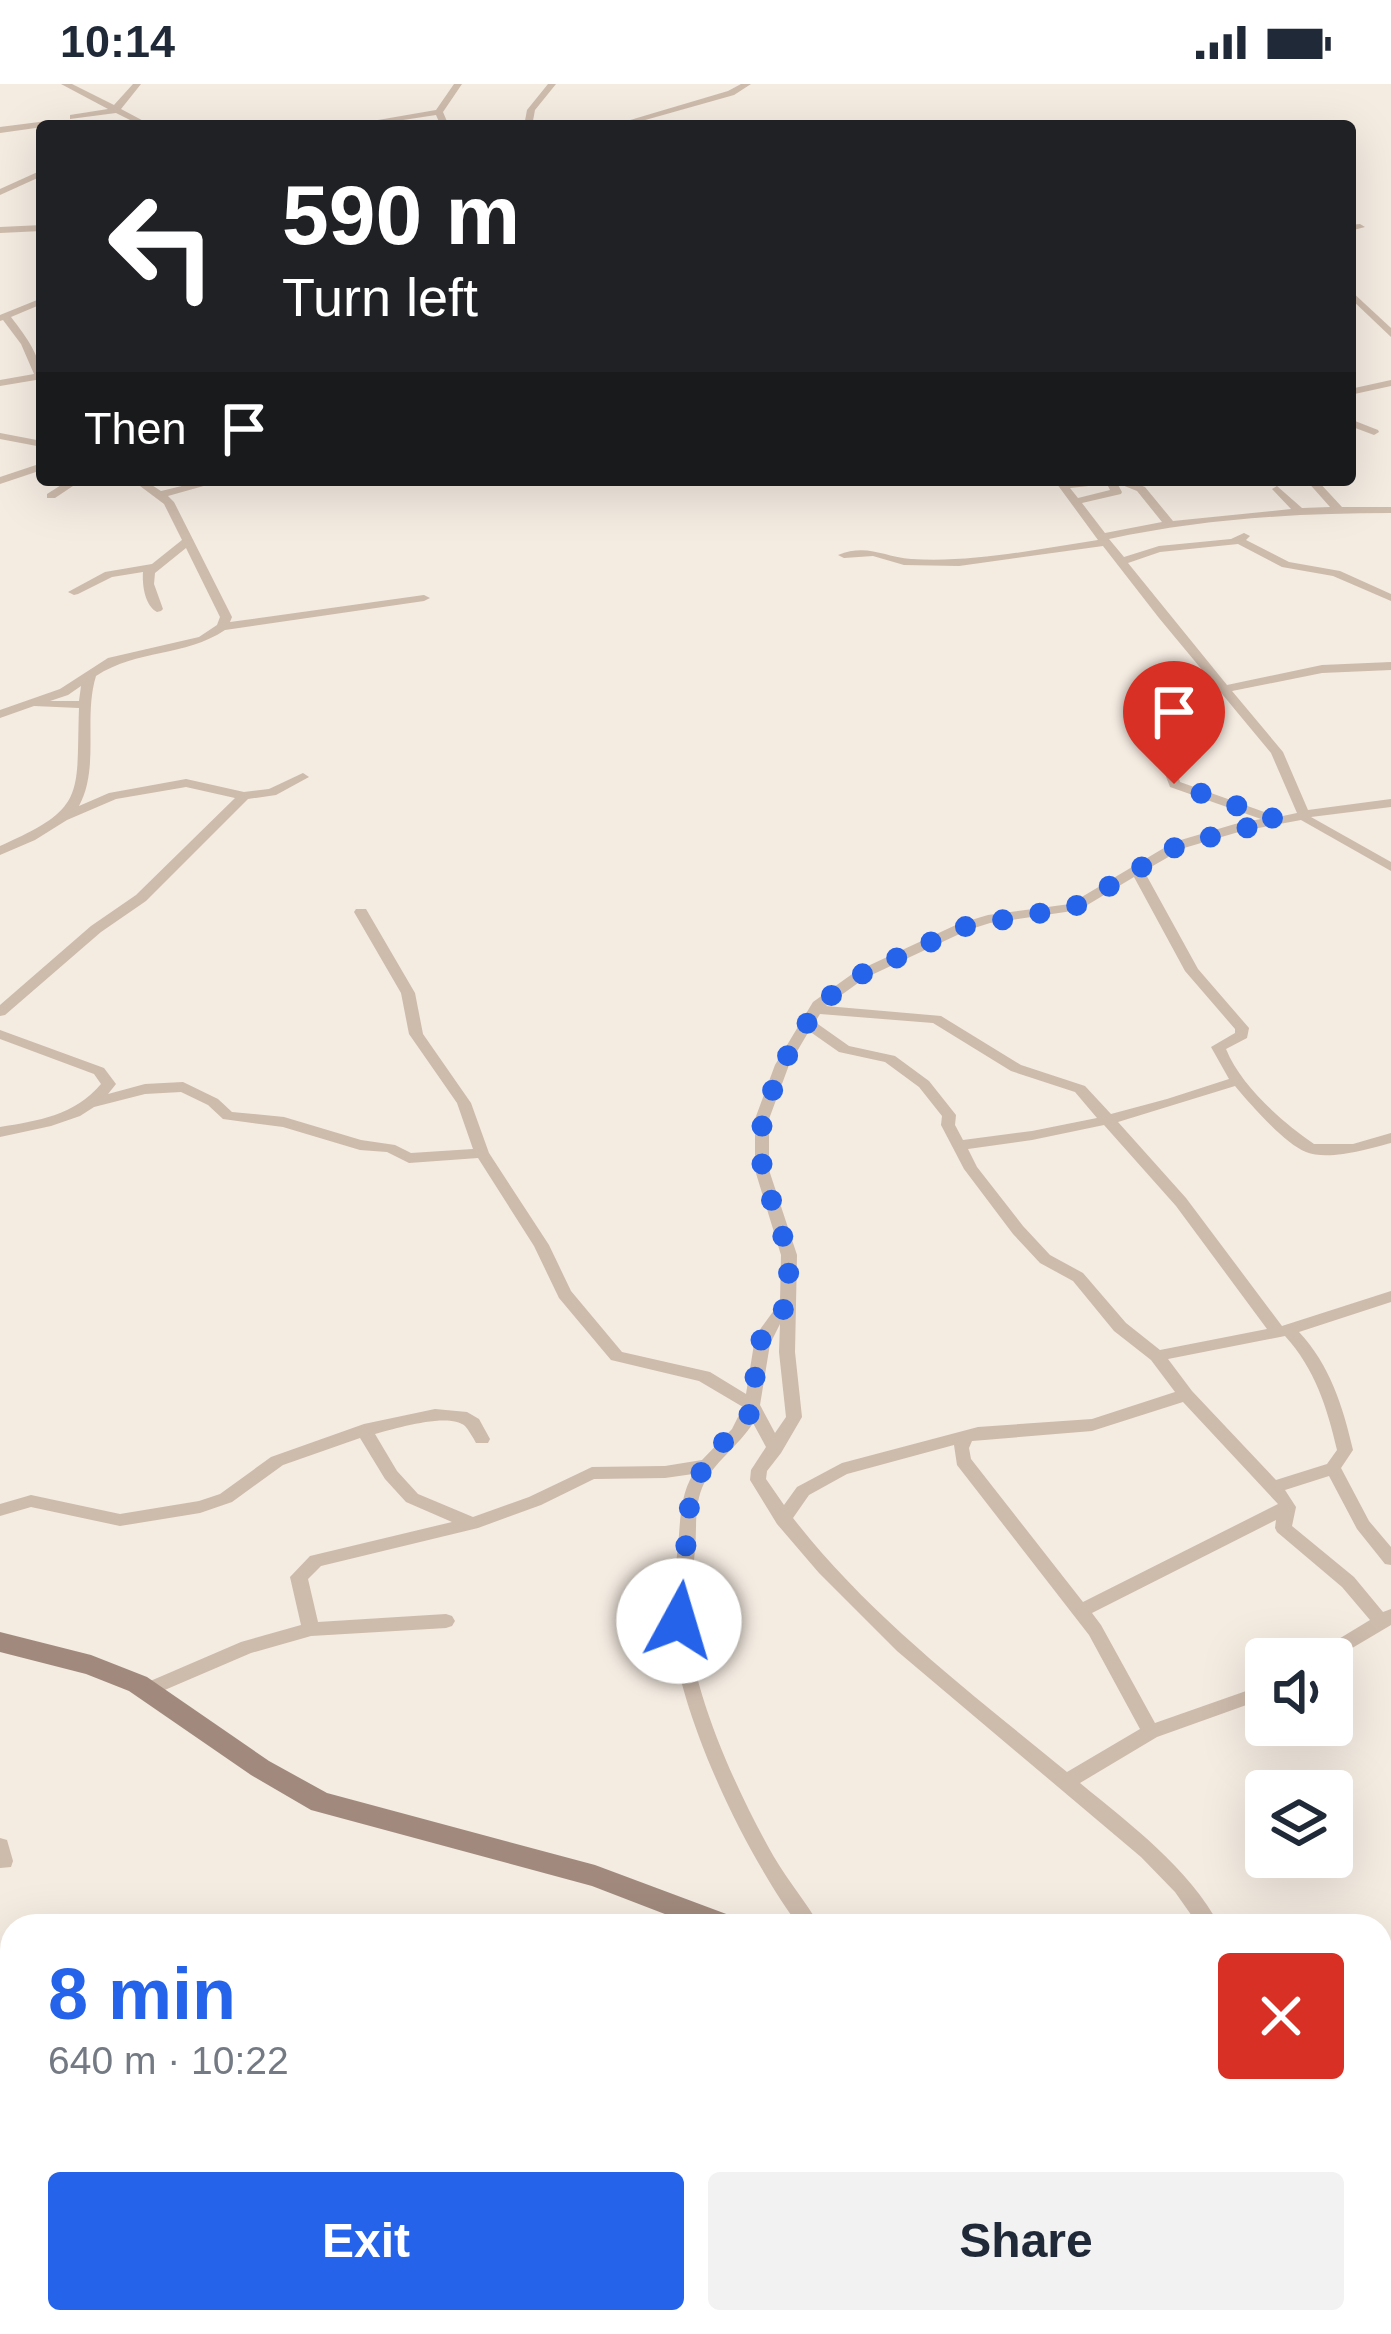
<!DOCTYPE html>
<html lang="en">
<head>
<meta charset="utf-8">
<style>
	body { margin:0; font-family:Helvetica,sans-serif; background:#f2f2f3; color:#1f2937; height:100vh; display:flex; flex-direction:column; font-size:45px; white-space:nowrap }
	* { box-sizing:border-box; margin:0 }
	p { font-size:39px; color:#747a83 }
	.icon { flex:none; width:66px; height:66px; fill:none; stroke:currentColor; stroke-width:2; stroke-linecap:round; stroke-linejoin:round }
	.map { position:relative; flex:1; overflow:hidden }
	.drawer { position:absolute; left:0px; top:1830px; width:1392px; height:420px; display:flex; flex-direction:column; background:#fff; border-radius:36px 36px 0 0; box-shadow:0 12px 48px #0002 }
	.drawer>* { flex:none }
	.guide { position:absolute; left:36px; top:36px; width:1320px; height:366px; border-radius:12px; box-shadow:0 12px 48px #0002; background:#202124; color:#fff; overflow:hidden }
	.buttons { position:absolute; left:1245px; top:1554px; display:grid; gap:24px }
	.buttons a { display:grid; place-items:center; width:108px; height:108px; border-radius:12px; background:#fff; box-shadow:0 12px 48px #0002; font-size:60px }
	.pin { position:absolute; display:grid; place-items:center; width:102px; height:102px; color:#fff; margin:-123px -51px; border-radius:50% 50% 50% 0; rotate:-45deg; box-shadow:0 0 12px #0007 }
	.pin .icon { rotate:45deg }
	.me { position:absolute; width:132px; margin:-66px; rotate:6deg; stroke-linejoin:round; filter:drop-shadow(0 0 9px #0008) }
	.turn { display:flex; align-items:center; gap:42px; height:252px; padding:0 48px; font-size:54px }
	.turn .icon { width:156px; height:156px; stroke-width:2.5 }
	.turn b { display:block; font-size:84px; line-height:102px }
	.then { display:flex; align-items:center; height:114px; padding:0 48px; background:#0003; gap:24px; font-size:45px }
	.round { display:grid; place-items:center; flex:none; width:126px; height:126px; border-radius:12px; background:#f2f2f3 }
	.summary { display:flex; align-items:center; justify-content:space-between; height:204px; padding:0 48px }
	h1 { font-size:72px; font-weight:600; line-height:90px; color:#2563eb }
	.cta { display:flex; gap:24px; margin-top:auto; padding:24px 48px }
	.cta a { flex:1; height:138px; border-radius:12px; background:#2563eb; color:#fff; font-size:48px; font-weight:600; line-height:138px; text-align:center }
	.cta a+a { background:#f2f2f3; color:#1f2937 }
	.status { display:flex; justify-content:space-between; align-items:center; height:84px; padding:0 60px; background:#fff; direction:ltr }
	.status svg { height:33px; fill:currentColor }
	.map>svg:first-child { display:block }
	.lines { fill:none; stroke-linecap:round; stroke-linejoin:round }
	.street { fill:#cdbbac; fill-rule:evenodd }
	.secondary { fill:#a18a7d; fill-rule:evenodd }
	.route { stroke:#2563eb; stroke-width:21; stroke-dasharray:0 37.8 }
</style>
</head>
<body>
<div class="status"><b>10:14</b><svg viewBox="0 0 49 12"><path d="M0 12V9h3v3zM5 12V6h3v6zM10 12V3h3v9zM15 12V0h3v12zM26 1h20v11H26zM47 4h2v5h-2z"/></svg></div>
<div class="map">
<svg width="1391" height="2250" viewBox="0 0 1391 2250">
	<rect width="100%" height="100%" fill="#f4ebe1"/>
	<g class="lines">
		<g class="street">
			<path d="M61,0H72L114,21L133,0H141L121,25L153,42H142L116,29L70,35V31L108,25Z"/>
			<path d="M454,0H462L443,28L449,42H441L436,31L364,42H343L436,26Z"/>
			<path d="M548,0H556L535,26L532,42H524L527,26Z"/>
			<path d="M741,0H751L734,11L624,42H610L728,7Z"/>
			<path d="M47,37L51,40L50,42L0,49V43Z"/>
			<path d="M42,86V92L0,111V105Z"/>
			<path d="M42,141V147L0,149V143Z"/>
			<path d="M1350,141L1360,140L1365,143L1350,147Z"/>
			<path d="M1350,206L1391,244V253L1350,214Z"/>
			<path d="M42,214V220L11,233C27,254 42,273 42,300L36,296L0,302V296L34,290L21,260L3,236L0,237V231Z"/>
			<path d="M1391,296V302L1350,311V305Z"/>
			<path d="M1350,335L1378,346L1379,348L1374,351L1350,342Z"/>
			<path d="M0,349L42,357V363L0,355Z"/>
			<path d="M42,379V386L0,400V393Z"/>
			<path d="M69,396H82L55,414H47V410Z"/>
			<path d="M132,396H144L161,407L207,396H225L168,412L174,418L232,533L230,538L424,511L430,514L424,517L225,546C185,573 137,565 96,592C83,634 100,683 79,722L109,709L186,695L244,708L269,705L303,689L309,693L276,711L248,715L146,817L101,848L5,931L0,932V921L91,842L136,811L235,714L186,703L116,715L67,736L35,756L0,771V762C87,724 76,712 79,624L34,622L0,634V626L60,605L108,574L199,553L217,541L220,533L186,464L155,489L154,500L163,525L161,527L157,528C145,522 142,501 143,488L112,493L78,510L74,511L68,508L105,488L152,480L182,456L164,420ZM81,602L79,617H50L68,611Z"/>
			<path d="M1054,396H1128L1145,403L1173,437L1291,425L1272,405L1277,402L1302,424L1330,423L1306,396H1317L1342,423H1391V429C1297,429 1201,435 1109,455L1124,473L1159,462L1231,455L1244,449L1250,452L1246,456L1289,478L1340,487L1391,510V517L1333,492L1282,483L1238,460L1160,468L1128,479L1227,601L1322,581L1391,578V586L1322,589L1232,607L1283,668L1308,726L1391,715V723L1311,733L1391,778V787L1301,736L1242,747L1184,764L1144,787L1198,885L1249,944L1247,954L1226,965C1241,1002 1281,1037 1314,1060H1353L1391,1049V1059C1369,1065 1328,1077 1306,1068C1285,1060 1250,1020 1235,1002L1118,1038L1186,1114L1282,1242L1391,1207V1218L1299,1248C1330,1281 1343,1323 1353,1366L1341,1384L1369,1437L1391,1463V1481L1385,1480L1357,1445L1329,1392L1285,1406L1296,1423L1292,1442L1354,1493L1383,1528L1391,1525V1541L1332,1576L1311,1575L1314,1570L1370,1536L1342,1503L1277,1448L1275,1444L1276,1436L1092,1529L1101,1541L1155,1639L1266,1600V1614L1157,1653L1080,1699C1131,1741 1188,1783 1220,1842H1199L1175,1808L1141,1773L897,1567L819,1489L777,1440L750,1396L751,1386L766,1363L753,1339C739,1362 713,1378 702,1404C694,1424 697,1446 695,1467C693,1489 686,1510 687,1531C690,1606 737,1708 774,1773C788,1797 806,1818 820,1842H799C743,1766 678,1630 670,1536C668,1514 675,1493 677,1471C681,1442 678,1416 693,1390L665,1394L594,1395L541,1421L478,1444L321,1482L308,1495L318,1538L446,1530L452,1532L455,1537L452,1542L446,1544L311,1552L251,1569L153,1611L147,1613L141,1611L138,1606L141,1601L241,1558L301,1541L290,1493L310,1472L452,1438L406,1418L385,1395L360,1354L283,1381L232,1418L200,1429L120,1442L31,1423L0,1432V1420L31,1411L120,1430L199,1417L220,1410L271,1373L364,1340L435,1325L467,1328L479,1335L490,1355L488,1359H476C474,1355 468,1345 465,1342C448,1328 395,1345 375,1350L397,1387L418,1410L473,1433L529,1413L592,1383L665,1382L702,1376L732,1345L743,1323L699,1297L611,1276L559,1214L534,1162L478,1074L409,1079L387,1068L360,1066L283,1043L223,1035L208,1021L181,1008L145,1010L94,1023L80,1032L51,1042L0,1053V1043C38,1037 75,1031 101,1000L94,990L0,955V946L104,984L116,1000L108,1010L145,1000L183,998L218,1015L232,1028L284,1033L361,1056L395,1061L411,1069L473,1065L457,1019L409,950L401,909L354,828L356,825H366L415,909L423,950L471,1019L489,1069L549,1161L571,1207L622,1268L710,1288L746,1310L754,1260L761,1244L780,1218L781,1171L755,1086V1035L775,981L813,918L855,888L958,840L988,831L1070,820L1174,758L1235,740L1261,735L1170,703L1165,690L1191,670L1195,669L1201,673L1178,691L1180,698L1278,733L1297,729L1271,669L1159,534L1103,462L959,482L904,481L873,472L844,474L838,471C867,459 884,473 911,475C974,479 1037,465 1098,456ZM1117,399L1137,407L1162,438L1105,449L1082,419L1121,410L1122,408ZM1107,400L1110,406L1078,414L1070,404ZM1134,793L1185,887L1235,945V949L1211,963L1229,995L1167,1015L1111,1030L1085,1002L1021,981L941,932L826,922L865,894L968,846L990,839L1079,826ZM820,930L933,939L1011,987L1075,1008L1097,1034L1032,1047L963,1056L955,1041L956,1031L929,997L895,972L849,962L815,938ZM809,947L839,968L885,978L919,1003L942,1032L941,1041L964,1085L1013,1150L1040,1179L1073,1197L1114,1247L1151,1276L1175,1308L1092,1335L978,1343L842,1379L797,1403L784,1421L766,1395L767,1387L781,1369L802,1333L795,1268L797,1171L769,1086V1035L789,981ZM1104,1041L1176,1122L1267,1245L1160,1266L1126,1239L1083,1189L1050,1171L1023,1142L977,1083L968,1065L1032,1056ZM780,1240L779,1268L786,1333L775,1349L760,1321L770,1260ZM1285,1252C1315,1285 1327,1323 1337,1366L1327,1380L1276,1396L1192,1307L1168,1275ZM1183,1318L1278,1420L1083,1518L971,1375L969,1364L972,1357L1092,1347ZM954,1361L957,1381L1089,1551L1140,1645L1067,1688C971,1609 870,1533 793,1434L809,1411L847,1390Z"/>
			<path d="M0,1754L7,1756L13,1777L11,1783L0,1784Z"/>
			<path d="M0,1937L12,1938V1956L0,1955Z"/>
			<path d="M1380,1986L1391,1992V2014L1380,2008Z"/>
			<path d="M543,2238C559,2238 580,2233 587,2250C571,2250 551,2250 543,2238Z"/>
			<path d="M607,2238H636C629,2250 613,2250 597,2250L600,2243Z"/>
			<path d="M791,2238H814L820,2250H797Z"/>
		</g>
		<g class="secondary">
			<path d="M0,1548L91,1571L147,1593L269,1677L327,1709L595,1781L737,1834L740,1842H696L592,1802L311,1726L251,1691L129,1607L86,1590L0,1568Z"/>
			<path d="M1101,2238H1131L1135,2250H1105Z"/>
		</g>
	</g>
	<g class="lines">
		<path class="route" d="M679,1537L690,1417L698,1394L709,1374L749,1331L761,1256L788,1219L789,1172L762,1086V1035L782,981L818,921L860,891L963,843L1074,823L1179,761L1278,736L1174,700"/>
	</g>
</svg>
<div class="buttons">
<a><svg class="icon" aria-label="sound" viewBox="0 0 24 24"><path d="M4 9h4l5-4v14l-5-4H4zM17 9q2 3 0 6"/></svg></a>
<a><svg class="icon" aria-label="layers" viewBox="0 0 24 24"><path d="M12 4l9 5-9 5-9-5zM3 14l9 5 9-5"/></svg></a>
</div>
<div class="pin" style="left:1174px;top:700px;background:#d93025"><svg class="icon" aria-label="arrive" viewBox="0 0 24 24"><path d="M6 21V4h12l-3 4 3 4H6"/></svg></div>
<svg class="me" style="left:679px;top:1537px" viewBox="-20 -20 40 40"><circle r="19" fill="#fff"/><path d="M0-13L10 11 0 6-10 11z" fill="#2563eb"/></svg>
<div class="guide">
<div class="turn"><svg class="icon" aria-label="left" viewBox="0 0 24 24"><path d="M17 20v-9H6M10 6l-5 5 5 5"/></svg><div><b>590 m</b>Turn left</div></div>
<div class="then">Then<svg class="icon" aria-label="arrive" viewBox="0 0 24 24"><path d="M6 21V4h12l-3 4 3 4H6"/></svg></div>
</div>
<section class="drawer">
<div class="summary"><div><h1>8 min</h1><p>640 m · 10:22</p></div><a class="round" style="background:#d93025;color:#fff"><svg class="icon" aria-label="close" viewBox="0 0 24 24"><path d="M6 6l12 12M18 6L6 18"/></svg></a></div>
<div class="cta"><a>Exit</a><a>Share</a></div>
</section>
</div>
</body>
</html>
